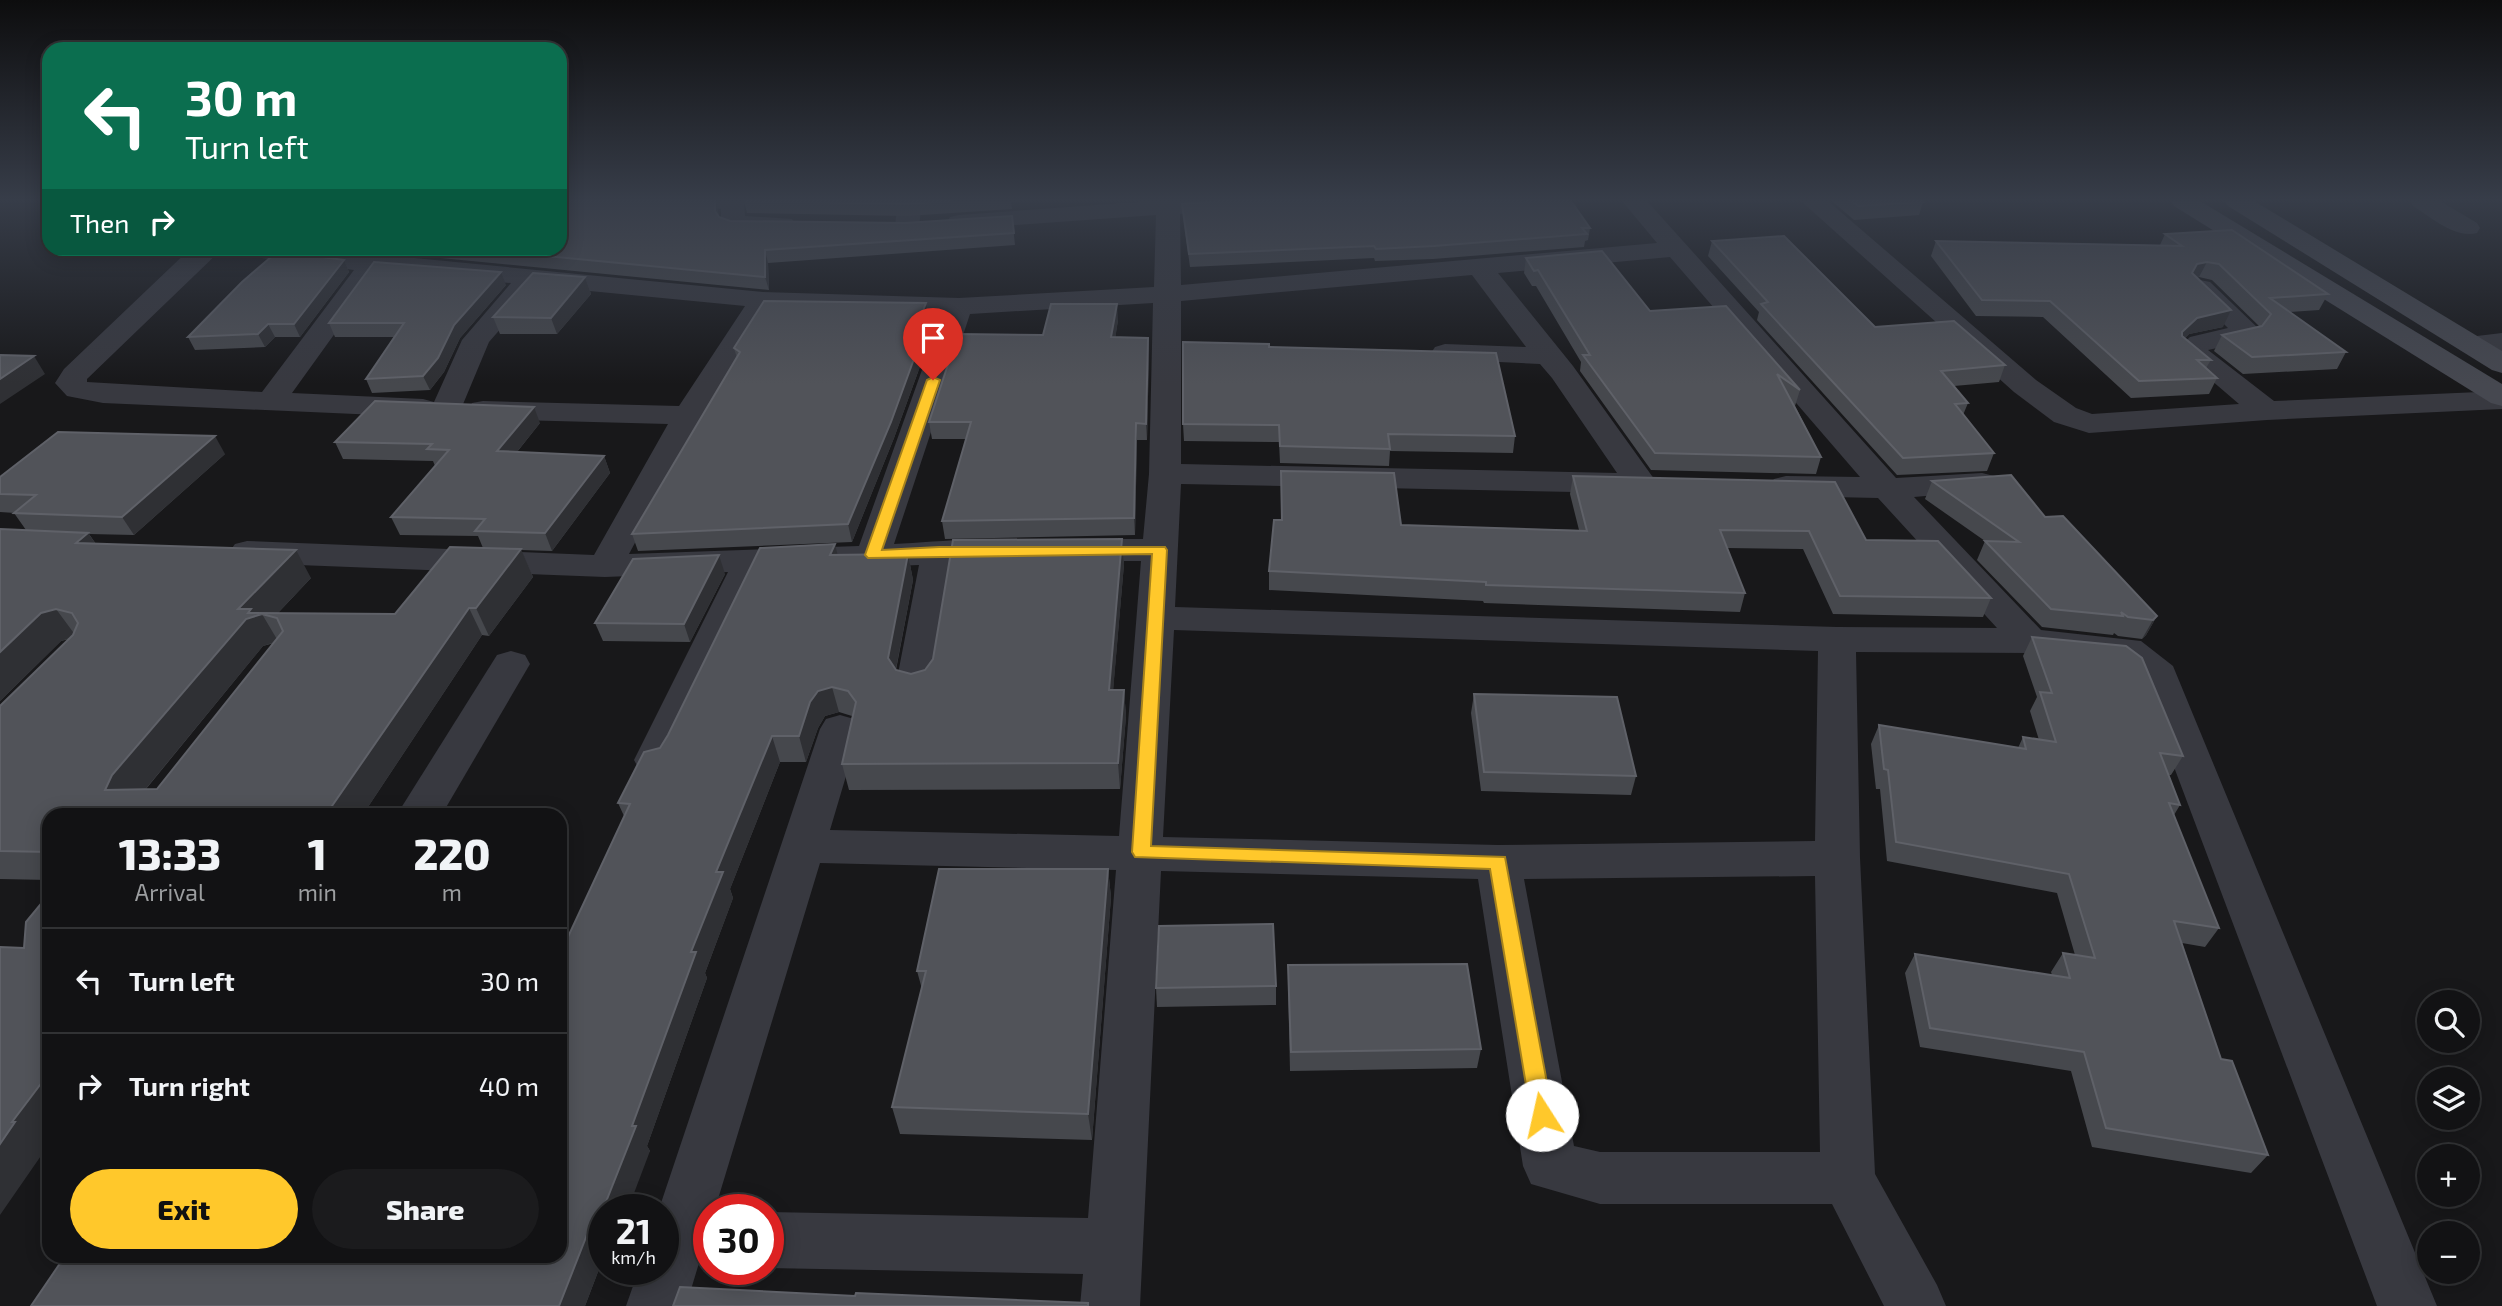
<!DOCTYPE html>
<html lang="en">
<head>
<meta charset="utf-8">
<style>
	body { margin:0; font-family:"Exo 2",sans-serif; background:#1b1b1d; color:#f1f3f6; height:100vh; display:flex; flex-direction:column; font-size:26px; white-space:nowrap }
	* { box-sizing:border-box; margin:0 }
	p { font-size:23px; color:#9c9ea0 }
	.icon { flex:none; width:38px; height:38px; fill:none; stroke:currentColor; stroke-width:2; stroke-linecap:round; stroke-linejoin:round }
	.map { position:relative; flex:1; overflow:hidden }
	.details { position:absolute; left:42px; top:808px; width:525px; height:455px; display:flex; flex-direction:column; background:#121214; border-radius:21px; box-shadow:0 4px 18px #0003,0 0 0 2px #313234 }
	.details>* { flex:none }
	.top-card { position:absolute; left:42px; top:42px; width:525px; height:214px; border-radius:21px; box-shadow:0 4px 18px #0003,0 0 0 2px #313234; background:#0b6e4f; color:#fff; overflow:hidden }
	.buttons { position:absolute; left:2417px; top:990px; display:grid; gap:14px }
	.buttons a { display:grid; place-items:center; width:63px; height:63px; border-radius:50%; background:#121214; box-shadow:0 4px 18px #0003,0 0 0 2px #313234; font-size:35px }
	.speed { position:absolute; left:588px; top:1194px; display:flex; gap:14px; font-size:35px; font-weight:700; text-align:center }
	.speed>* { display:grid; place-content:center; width:91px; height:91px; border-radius:50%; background:#121214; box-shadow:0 4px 18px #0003,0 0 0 2px #313234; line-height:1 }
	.speed small { font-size:18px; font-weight:400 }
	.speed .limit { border:10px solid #d22; background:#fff; color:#111 }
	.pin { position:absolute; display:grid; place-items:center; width:60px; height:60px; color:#fff; margin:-72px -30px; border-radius:50% 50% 50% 0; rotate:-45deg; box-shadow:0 0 7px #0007 }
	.pin .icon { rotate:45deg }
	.me { position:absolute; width:77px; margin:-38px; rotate:350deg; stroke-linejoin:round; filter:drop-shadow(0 0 5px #0008) }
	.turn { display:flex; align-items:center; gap:24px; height:147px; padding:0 28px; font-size:32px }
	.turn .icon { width:91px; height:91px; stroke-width:2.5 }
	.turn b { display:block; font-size:49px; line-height:60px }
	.then { display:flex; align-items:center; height:66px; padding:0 28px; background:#0003; gap:14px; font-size:26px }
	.eta { display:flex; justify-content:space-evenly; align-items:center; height:119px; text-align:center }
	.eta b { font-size:42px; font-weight:800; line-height:49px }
	.button { display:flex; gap:14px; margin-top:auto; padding:14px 28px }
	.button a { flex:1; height:80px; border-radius:42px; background:#ffc82b; color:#111; font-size:28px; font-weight:800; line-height:80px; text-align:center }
	.button a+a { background:#1b1b1d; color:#f1f3f6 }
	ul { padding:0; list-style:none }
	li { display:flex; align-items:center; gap:21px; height:105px; padding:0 28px; border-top:2px solid #313234 }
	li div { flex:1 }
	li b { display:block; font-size:26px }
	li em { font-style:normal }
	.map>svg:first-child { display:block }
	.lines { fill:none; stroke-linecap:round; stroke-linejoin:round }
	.street { fill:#383940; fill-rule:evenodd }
	.secondary { fill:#464850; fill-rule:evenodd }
	.wall { fill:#46484d; fill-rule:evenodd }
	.shaded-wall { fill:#2f3034 }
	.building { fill:#515359; stroke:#5f6168; stroke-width:2; fill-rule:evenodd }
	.route { fill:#ffc82b; stroke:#a6821c; stroke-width:2 }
</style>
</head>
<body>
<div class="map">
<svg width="2502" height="1306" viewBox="0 0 2502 1306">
	<rect width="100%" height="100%" fill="#18181a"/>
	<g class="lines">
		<g class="street">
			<path d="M702,201H744L745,216L792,219L795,224L792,229C772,234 744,233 724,228L721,223V209L705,206Z"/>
			<path d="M898,201H922L919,226L916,231L907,233L898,231L895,226Z"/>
			<path d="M1152,201H1269L1266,206L1257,208L1180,214L1181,285L1657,243L1622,201H1647L1896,478L1982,473L1994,476L1999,483L1994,490L1914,497L2041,630L2141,641L2173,666L2437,1306H2377L2142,682L2117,662L2030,653L1856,652L1860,858L1875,1174L1937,1285L1946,1306H1884L1832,1204H1600L1531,1184L1523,1166L1478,879L1161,871L1140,1306H1080L1083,1274L768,1268V1212L1088,1218L1116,870L820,863L715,1209H709V1230L686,1306H626L639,1269H663V1209H659L820,729L826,719L840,715L854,719L860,729L830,830L1119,836L1141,561H1072L1060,557L1054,550L1060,543L1072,539H1143L1149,474L1153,303L970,314L894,544C930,543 981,535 1014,544L1020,551L1014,558L955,563L936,684L930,693L916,697L902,693L896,684L919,565L765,571L676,760L670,771L655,775L640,771L634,760L728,572L605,577L247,563L235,560L229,552L235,544L247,541L594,555L668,424L483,419L472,417L468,410L472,403L483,401L679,406L745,306L538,286L489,342L461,409L457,416C444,419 435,414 423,417L103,403L67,396L55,383L64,369L191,248H223L87,379V382L262,392L354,270L246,256L237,253L234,248H311L763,292L959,298L1154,287L1156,215L959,229L950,227L947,222L950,217L959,215ZM1670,257L1860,477L1786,476L1774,479L1769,486L1774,493L1786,496L1878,498L1997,628L1837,627L1175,607L1181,484L1625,493L1652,490L1657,483L1652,476L1573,366L1498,273ZM379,272L511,283L462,340L434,402L423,399L292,393ZM1472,275L1526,347L1445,344L1435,347L1431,353L1435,359L1540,364L1552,378L1617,473L1181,464V301ZM771,308L942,314L859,546L629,554L703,415ZM1174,630L1818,651L1815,841L1498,845L1163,837ZM1815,876L1820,1152H1600L1574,1146L1524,879Z"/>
			<path d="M1801,201H1828L2036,380L2076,408L2092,414L2239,404L2176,350L2190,337L2228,328L2187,288L2190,282L2200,280L2210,282L2260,330L2253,340L2208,350L2274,401L2502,391V409L2267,420L2089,433L2054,422L2014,392Z"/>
			<path d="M2410,201H2440L2477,223L2480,228L2477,233C2455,239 2431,217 2413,206Z"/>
			<path d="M2502,333V351L2470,353L2460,350L2456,344L2460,338Z"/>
			<path d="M511,651L525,655L530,664L441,816H396L497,655Z"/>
		</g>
		<g class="secondary">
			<path d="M2171,201H2200L2502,384V406L2491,403L2174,206Z"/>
			<path d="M2225,201H2254L2502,351V373L2492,370L2228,206Z"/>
		</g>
	</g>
	<g class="wall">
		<path d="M716,201L719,217L730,221L905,223L1012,216L1015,245L768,263L769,290L338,248H560Z"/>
		<path d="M744,201H1021L1011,202L1012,209L907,216L747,213Z"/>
		<path d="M1832,201H1922L1923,202L1919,215L1854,220Z"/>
		<path d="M1182,204L1590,228L1588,240L1585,241L1584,247L1433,259L1375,261L1374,258L1190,267L1183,216Z"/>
		<path d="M2165,234L2328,294L2319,310L2290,312L2346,352L2337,369L2243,374L2214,351L2222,335L2260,327L2212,280L2199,277L2197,278L2223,327L2189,334L2185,338L2211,360L2206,368L2217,378L2209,394L2131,398L2043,317L1976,316L1931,256L1936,241L2160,245Z"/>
		<path d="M1712,241L1875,327L2005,365L1999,382L1954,386L1968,403L1963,415L1994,453L1987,471L1897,475L1757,320L1759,312L1708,256Z"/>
		<path d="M1526,258L1650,311L1726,306L1800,390L1795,406L1821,457L1816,474L1651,470L1580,371L1581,362L1536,286H1532L1524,273Z"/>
		<path d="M344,260L349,272L300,337H275L265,347L195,350L188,337Z"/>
		<path d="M585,277L591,294L557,334H500L493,317Z"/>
		<path d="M506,285L460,338L444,372L430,390L372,393L366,379L394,337H335L329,323Z"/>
		<path d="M926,303L929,318L923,334L926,350L894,438L852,542L638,551L632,534L737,358L734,348Z"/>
		<path d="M1118,320L1115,338H1148L1149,354L1147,440H1137L1135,535L945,539L942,521L966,439H932L929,422L1043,335Z"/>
		<path d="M1269,347L1515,436L1513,453L1390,451L1389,466L1280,463L1279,442L1184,441L1183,424Z"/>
		<path d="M540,423L517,452L604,456L610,473L552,551L521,550L533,577L489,636L482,635L362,816H49V880L0,879V706L69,639L61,641L0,701V529L26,530L14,513H15L0,512V477L225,454L134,535L89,534L96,544L311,578L278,613L395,614L483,548L478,536L400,535L391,517L435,466L433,461L343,459L335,442ZM274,643L157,789H146L263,646Z"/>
		<path d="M1281,471L1401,525L1579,530L1570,494L1573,476L1866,540L1991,598L1983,617L1833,614L1803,549L1727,548L1745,593L1740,612L1484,603L1483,601L1269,590V571L1281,520Z"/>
		<path d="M1932,481L2045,517L2157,616L2146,635L2142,639L2118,636L2114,633L2113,635L2042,627L1977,560L1985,541L1925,499Z"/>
		<path d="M1122,539L1124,564L1113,690H1124L1126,716L1120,789L849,790L842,764L852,716L839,712L825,716L818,728L806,762H780L730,889L733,898L705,973L707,978L647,1146L650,1151L604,1209V1256L585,1306H31L560,1256L624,816L618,803L660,748L838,555L908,554L913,580L896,670L911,674L925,670Z"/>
		<path d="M725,574L690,642L603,641L595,623Z"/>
		<path d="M2032,637L2183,756L2171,775H2169L2180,805L2174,815L2219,928L2205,947L2182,943L2221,1059L2268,1155L2251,1173L2092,1147L2071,1071L1920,1047L1905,973L1915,954L2052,975L2051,972L2063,953L2075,955L2057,893L1887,861L1880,789H1876L1871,744L1879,725L2018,748L2023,737L2039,740L2030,711L2037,697L2023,656Z"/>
		<path d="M1474,694L1636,776L1631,795L1481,791L1471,713Z"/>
		<path d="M1108,869L1111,897L1092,1140L900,1134L892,1107L922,989L917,971Z"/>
		<path d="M1288,965L1481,1049L1477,1068L1290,1071L1288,984Z"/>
		<path d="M1276,986V1005L1157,1007L1156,988Z"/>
	</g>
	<g class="shaded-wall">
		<path d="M716,201L718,211V223L715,211Z"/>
		<path d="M765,250L768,263L769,290L765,277Z"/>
		<path d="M344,260L349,272L300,337L294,324Z"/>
		<path d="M2207,262L2199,277L2189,279L2184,288L2197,264Z"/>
		<path d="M501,272L506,285L460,338L444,372L430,390L423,376L454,325Z"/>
		<path d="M585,277L591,294L557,334L551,318Z"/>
		<path d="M926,303L929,318L917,350L914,334Z"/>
		<path d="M1117,304L1118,320L1113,354L1111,337Z"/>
		<path d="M2231,310L2223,327L2189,334L2174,348L2182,332L2197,318Z"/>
		<path d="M268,324L275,337L265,347L258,334Z"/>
		<path d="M923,334L926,350L894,438L852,542L848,524Z"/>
		<path d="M1148,338L1149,354L1147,440L1146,424Z"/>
		<path d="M34,356L45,374L0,404V379Z"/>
		<path d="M534,407L540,423L504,468L497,451Z"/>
		<path d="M1136,423L1137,440L1135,535L1134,518Z"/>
		<path d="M215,436L225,454L134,535L122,517Z"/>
		<path d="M604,456L610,473L552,551L545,533Z"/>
		<path d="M88,533L107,560L76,543Z"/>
		<path d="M1122,539L1124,564L1111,716L1109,690Z"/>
		<path d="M835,544L841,569L830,555Z"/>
		<path d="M521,549L533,577L489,636L476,608Z"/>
		<path d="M296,550L311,578L274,617L262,614L278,641L263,646L134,803L105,790L112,775L238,609Z"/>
		<path d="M908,554L913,580L893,684L888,658Z"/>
		<path d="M719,555L725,574L690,642L684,624Z"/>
		<path d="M469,608L482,635L362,816H325Z"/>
		<path d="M56,609L76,636L61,641L0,701V652L41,613Z"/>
		<path d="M2157,616L2146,635L2142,639L2153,620Z"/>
		<path d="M832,687L839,712L825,716L818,728L806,762L799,736L810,702L818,691Z"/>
		<path d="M1124,690L1126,716L1120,789L1118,763Z"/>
		<path d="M772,736L780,762L730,889L733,898L705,973L707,978L647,1146L650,1151L628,1209H604V1231L598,1222L691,952L716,872Z"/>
		<path d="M1108,869L1111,897L1092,1140L1088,1114Z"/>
		<path d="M49,1073V1139L43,1148L45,1150L0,1215V1144L12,1122Z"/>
		<path d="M592,1222L604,1241V1256L585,1306H559Z"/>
	</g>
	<g class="building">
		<path d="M560,201H715V211L719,217L730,221L905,223L1012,216L1014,233L765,250V277L463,248H560Z"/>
		<path d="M744,201H951L905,204Z"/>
		<path d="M1222,201H1571L1590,228H1582L1587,234L1434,246L1376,249L1374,246L1189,254L1182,204Z"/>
		<path d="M1851,201H1922L1923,202L1858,206Z"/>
		<path d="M2232,230L2328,294L2270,298L2346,352L2252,357L2222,335L2262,326L2271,314L2219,264L2207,262L2197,264L2192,273L2231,310L2197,318L2182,332V336L2211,360H2197L2217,378L2139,381L2050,301L1982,300L1936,241L2182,246L2165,234Z"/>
		<path d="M1784,236L1875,327L1954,321L2005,365L1941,371L1968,403L1955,404L1994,453L1903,458L1761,304L1768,302L1712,241Z"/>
		<path d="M278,251L344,260L294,324H268L258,334L188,337L242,282Z"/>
		<path d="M1602,251L1650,311L1726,306L1800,390L1777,374L1821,457L1655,453L1583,355H1590L1538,270L1534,271L1526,258Z"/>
		<path d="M374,262L501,272L454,325L438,358L423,376L366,379L404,323H329Z"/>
		<path d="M533,273L585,277L551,318L493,317Z"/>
		<path d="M764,301L926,303L914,334H923L891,422L848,524L632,534L740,352L734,348Z"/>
		<path d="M1051,304H1117L1111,337L1148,338L1146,424L1136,423L1134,518L942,521L971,422H929L958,334L1043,335Z"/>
		<path d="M1183,342L1269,344V347L1496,353L1515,436L1388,434L1390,449L1280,446L1279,425L1183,424Z"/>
		<path d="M0,355L34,356L0,379Z"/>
		<path d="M375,401L534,407L497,451L604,456L545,533L475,531L485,519L391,517L449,450L427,449L432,444L335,442Z"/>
		<path d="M58,432L215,436L122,517L14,513L36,495L0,494V477Z"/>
		<path d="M1281,471L1394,473L1401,525L1587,531L1573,476L1835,482L1866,540L1938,541L1991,598L1840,596L1809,531L1720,530L1745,593L1486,585V582L1269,571L1274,520H1282Z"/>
		<path d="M2011,475L2045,517L2063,516L2157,616L2153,620L2128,617L2121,612L2123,616L2051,609L1985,541L2019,542L1932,481Z"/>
		<path d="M0,529L88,533L76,543L296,550L238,609H251L248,613L395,614L450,547L521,549L476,608H469L325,816H49V852L0,851V706L73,635L78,623L72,613L56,609L41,613L0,652ZM262,614L277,618L283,631L157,789L105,790L112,775L246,619Z"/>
		<path d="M1122,539L1109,690H1124L1118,763L842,764L856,702L848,691L832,687L818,691L810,702L799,736H772L716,872H723L691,952H696L632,1126H636L598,1222H592L559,1306H31L65,1256H560V954L630,804L618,803L644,752L660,748L668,735L760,548L835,544L830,555L908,554L888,658L896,670L911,674L925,670L933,659L953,540Z"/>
		<path d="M719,555L684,624L595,623L633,559Z"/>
		<path d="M2032,637L2126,646L2142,658L2183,756L2160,753L2180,805L2169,803L2219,928L2174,921L2221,1059L2232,1061L2268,1155L2106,1128L2084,1052L1930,1028L1915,954L2070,978L2063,953L2095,958L2069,874L1896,842L1888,770L1884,769L1879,725L2026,749L2023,737L2056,742L2040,692L2052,693Z"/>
		<path d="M1474,694L1617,697L1636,776L1484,772Z"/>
		<path d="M939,869H1108L1088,1114L892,1107L926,971H917Z"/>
		<path d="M49,894V1073L12,1122H15L0,1144V947L24,948L26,922Z"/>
		<path d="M1273,924L1276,986L1156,988L1159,926Z"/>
		<path d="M1467,964L1481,1049L1291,1052L1288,965Z"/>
		<path d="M680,1287L855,1296L856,1293L1088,1303V1306H673Z"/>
	</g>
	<linearGradient id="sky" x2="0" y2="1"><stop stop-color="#0d0d0e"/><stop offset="0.52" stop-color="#373d49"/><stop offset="1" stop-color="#373d49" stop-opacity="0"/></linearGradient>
	<rect width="2502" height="384" fill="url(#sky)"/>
	<path class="route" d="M933,377L940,380L882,550L939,547H1165L1167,550L1151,846L1505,857L1553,1115L1549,1123L1542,1125L1534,1123L1531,1115L1490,869L1135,857L1132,852L1152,554L868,558L865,555L927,380Z"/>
</svg>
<div class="buttons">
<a><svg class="icon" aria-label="search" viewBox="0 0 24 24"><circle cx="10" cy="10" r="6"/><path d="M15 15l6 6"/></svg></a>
<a><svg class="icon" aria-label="layers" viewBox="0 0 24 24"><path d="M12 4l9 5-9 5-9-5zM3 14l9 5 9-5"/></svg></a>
<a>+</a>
<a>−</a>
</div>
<div class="speed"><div>21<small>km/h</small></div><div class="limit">30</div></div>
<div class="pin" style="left:933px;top:380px;background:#d93025"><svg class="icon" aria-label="arrive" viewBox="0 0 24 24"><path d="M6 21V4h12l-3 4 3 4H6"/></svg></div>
<svg class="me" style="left:1542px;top:1115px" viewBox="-20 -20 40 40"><circle r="19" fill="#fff"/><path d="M0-13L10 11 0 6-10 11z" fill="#ffc82b"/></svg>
<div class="top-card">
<div class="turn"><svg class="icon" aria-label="left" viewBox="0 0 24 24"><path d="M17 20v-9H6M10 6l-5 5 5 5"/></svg><div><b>30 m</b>Turn left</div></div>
<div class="then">Then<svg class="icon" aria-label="right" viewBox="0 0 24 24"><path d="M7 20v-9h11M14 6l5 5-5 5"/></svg></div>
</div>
<section class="details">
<div class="eta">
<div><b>13:33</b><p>Arrival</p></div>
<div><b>1</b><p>min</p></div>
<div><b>220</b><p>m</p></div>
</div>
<ul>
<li><svg class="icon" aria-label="left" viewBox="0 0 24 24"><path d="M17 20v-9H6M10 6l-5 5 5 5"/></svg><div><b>Turn left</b></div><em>30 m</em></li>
<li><svg class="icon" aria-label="right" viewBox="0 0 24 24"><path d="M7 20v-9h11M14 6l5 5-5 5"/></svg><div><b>Turn right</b></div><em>40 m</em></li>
</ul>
<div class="button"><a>Exit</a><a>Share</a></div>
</section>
</div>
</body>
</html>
